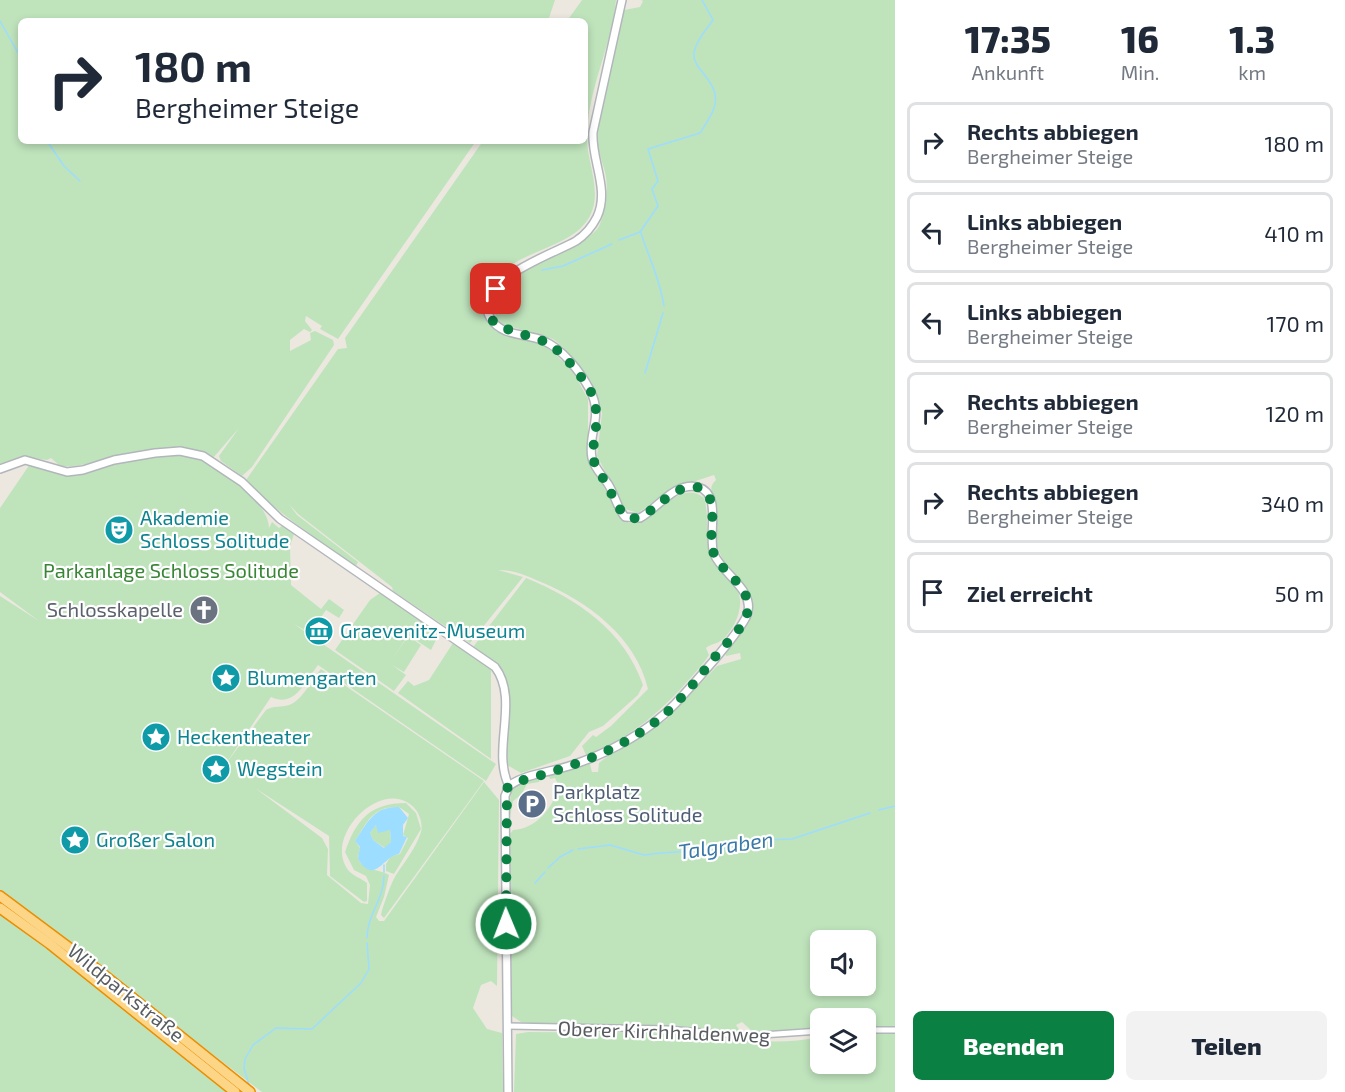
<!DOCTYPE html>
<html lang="de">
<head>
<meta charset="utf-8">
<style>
	body { margin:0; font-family:"Exo 2",sans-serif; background:#f2f2f3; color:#1f2937; height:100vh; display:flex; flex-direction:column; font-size:22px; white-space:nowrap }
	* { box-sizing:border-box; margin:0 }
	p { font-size:20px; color:#747a83 }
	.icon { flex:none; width:33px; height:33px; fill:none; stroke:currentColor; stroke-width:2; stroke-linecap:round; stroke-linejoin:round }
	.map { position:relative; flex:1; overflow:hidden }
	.details { display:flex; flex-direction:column; background:#fff; width:450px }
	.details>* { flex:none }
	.hud { position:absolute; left:18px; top:18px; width:570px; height:126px; border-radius:9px; box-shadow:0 3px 9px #0003; background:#fff; color:#1f2937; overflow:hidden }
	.tools { position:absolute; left:810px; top:930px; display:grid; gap:12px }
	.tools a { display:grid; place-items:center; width:66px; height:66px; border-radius:9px; background:#fff; box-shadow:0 3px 9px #0003; font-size:30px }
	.pin { position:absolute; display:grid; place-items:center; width:51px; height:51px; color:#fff; margin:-26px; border-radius:12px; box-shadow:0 3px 9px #0006 }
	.me { position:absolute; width:66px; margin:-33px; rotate:359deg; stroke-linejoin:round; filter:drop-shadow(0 0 4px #0008) }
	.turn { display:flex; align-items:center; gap:21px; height:126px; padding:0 18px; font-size:27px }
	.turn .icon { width:78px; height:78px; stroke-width:2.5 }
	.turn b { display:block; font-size:42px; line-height:51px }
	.eta { display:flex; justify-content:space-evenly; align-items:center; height:102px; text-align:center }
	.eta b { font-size:36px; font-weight:800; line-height:42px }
	.cta { display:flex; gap:12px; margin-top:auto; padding:12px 18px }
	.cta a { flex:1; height:69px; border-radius:9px; background:#0b8043; color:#fff; font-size:24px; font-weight:800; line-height:69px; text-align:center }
	.cta a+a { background:#f2f2f3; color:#1f2937 }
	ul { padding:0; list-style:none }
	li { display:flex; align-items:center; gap:18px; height:81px; margin:0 12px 9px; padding:0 6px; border:3px solid #e0e1e3; border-radius:9px }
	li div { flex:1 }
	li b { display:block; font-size:22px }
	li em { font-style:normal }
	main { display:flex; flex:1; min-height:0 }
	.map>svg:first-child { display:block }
	.green { fill:#bfe4bc; fill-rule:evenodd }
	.water { fill:#9dddff; fill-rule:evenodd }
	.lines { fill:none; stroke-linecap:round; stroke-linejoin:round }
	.stream { stroke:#9dddff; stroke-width:1.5 }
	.street-casing { stroke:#b3b7bb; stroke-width:8 }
	.secondary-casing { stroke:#b2b6bb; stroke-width:10 }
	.highway-casing { stroke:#eb8e01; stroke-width:12 }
	.street { stroke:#fff; stroke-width:5 }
	.secondary { stroke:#fff; stroke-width:7 }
	.highway { stroke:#fcd587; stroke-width:9 }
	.route { stroke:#0b8043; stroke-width:10; stroke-dasharray:0 18 }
	.labels { text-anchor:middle; stroke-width:4.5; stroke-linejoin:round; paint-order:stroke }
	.culture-label { font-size:20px; fill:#0d838f; stroke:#fff; text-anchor:start }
	.park-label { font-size:20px; fill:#388535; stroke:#fff }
	.worship-label { font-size:20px; fill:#5b616d; stroke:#fff; text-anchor:end }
	.service-label { font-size:20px; fill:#4e5e75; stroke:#fff; text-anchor:start }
	.street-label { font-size:20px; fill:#595d61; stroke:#fff }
	.water-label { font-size:21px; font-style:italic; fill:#3a78a7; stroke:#fff }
</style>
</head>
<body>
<main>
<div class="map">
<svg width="895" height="1092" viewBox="0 0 895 1092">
	<rect width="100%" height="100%" fill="#ece8e0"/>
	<g class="green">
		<path d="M0,0H555L548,21H21V141H476L338,339L320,329L322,326L306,316L305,321L312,330L310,332L304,329L290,340V351L311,340L310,333L315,331L333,340L334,345L252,467L242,476L221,461L219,456L239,428L213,458C183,445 151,448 120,455C100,459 82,468 60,466L51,458L47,460L26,457L0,466Z"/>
		<path d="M582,0H616C612,45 588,89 587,135C586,161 603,191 590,216C569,256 493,247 482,307L488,324L497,332L544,344L572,370L588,399V458L620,517L629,523H638C659,514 682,479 704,498C710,516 704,535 710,553C716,568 729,576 737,590C746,605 734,630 722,640C717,644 710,644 706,648L709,655L705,661C669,704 640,734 586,755L582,746L593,735L596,737L611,726L648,689C636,637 587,601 541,582C527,576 514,570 498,570L523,577L470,643L393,591L392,587L298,514L289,504L297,515L358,562L356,566C317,539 279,515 246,480L338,349L347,348L345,338L483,141H585V21H567Z"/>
		<path d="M641,0H895V1026H866V1018H820V1027L754,1033L742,1022L736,1025L741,1032L539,1024L521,1022L512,1016L510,834L513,830C536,829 553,808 559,786L555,778L550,779L549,776L586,763L590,764L592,772H598L599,763L604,759L666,720L717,666L741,659L740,653L726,656L725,652C782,585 736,601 717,546C713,532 717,519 716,505C715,494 706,489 716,480L714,475L671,489L638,513L625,509L597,456L602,413L591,381L563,347L553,339L502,324C459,279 586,253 599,226C606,211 609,188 605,172C601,157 596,146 597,131L624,10L640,7L643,1ZM820,940H866V986H820Z"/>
		<path d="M173,454C179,455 186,454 192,456C216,463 269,501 269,528L272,522L279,528L283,525L294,534L290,546L291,585L321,609L329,599L344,610L339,618L326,610L310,633L294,624L496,764L486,781L318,665C305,682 295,708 271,697L225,765L266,710C274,705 281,708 289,705C302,701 312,679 321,669L484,781L384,918L381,915L382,910C386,899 390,885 396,875C405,861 416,848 421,832C423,826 420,815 416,810C386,773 322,835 348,870C353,876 361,878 367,883V901L364,902L330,876L329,836L255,788L322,838L328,849L327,875L361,903L368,904L370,885L366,876L354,870L345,852C356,820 370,803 406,803L416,813L421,829L394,874L386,871V864L391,856L400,854L408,838L403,835L409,814L399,807C373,806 367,822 355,841L360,848L358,859C366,872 377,868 389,875L384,897L376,917L379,921H384L484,782L499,800L497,986L491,981L481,985L473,1008L487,1029L502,1033L503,1092H262L0,892V596L39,621L0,592V508L30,464L76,476L105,465Z"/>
		<path d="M526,578C577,599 624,630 643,685L638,695L603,726L589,732L570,756L521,773L507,765V684L504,673L497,665L473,647Z"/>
		<path d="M380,593L440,632L431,650L408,635L393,658L408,636L421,645L404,672L392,665L406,675L394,691L335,650L370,600Z"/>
		<path d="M453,643L491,669V759L398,693L408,681L414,686L429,680Z"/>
		<path d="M540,778L539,782L527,784L521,795L513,801L508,828L511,790L516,785Z"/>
		<path d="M376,825L382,831L390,830L391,842L385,848L373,840L370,833Z"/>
		<path d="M0,912L28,932L226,1092H0Z"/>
		<path d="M528,1032C583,1033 638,1031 693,1035C737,1039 777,1046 820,1037V1064H866V1034H895V1092H514L516,1034Z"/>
	</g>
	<path class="water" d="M399,807L408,818L403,825V836L407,837L399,854C383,856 375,886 358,859L360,847L355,841C367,823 374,806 399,807ZM376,825L378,833L390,830L391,842L384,848L373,840L370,833Z"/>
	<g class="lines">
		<g class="stream">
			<path d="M0,21L21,58"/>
			<path d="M47,141L64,166L80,181"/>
			<path d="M641,233C649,258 660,279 664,306"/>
			<path d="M619,240L640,232L658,206L652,189L658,181L648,149L700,133C705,125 711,117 714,108C723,83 691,69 694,53C696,41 706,30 713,20L702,0"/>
			<path d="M542,270L563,266L612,244"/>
			<path d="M645,373L663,313"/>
			<path d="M879,810L895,806"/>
			<path d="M578,849L610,845L644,855L661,853L721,849L759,840L792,839L870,813"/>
			<path d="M384,865V872"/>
			<path d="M548,868L560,857L573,850"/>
			<path d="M535,883L545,872"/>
			<path d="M367,938C367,915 384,899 384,876"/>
			<path d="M249,1085L244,1068L245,1059L253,1045L276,1028L312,1029L361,983L369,969L367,943"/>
		</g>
		<g class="street-casing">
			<g id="street">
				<path d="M507,1026L667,1029L748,1036L820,1031"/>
				<path d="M866,1030H895"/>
			</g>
		</g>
		<g class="secondary-casing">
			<g id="secondary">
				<path d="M0,469L25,460L67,472L83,470L114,460L155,453L180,451L203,456L242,482L280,519L495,667C520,700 491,750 509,786"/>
				<path d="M509,786C524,774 551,772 569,766C607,754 647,733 675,704C690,688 740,633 747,615C756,590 722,574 714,554C707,535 723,494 698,487C675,481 657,509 640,518L625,517C617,508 615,495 608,484C603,476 594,468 592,458C587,434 604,417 590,390C581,373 563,349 544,341C527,333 502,337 491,319C467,282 556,253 576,241C585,235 592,227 597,217C610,189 591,160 593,132L622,0"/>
				<path d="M508,1092L505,796L509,786"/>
			</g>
		</g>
		<g class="highway-casing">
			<g id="highway">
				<path d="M0,896L79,955L250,1092"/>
				<path d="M0,908L50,944L235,1092"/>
			</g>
		</g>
		<use href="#street" class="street"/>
		<use href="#secondary" class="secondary"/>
		<use href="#highway" class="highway"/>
	</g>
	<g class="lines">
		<path class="route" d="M496,289L487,305L489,317L498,326L549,343L566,358L589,387L595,402L597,419L592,458L622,513C644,536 670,475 703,489C721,505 706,533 714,554C722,573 748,584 748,607C748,624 729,640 719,652C702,673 685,696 665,714C622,751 569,768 516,782L507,788L506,924"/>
	</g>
	<defs>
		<g id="theatre-disc" transform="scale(1.5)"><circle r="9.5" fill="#0f9aa8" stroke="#fff"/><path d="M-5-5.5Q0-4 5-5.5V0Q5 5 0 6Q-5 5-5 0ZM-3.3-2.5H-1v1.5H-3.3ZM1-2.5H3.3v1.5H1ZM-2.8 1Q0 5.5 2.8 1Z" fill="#fff"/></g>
		<g id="church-disc" transform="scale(1.5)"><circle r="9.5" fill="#6b7280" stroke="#fff"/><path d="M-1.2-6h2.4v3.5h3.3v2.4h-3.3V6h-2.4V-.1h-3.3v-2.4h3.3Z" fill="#fff"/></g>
		<g id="museum-disc" transform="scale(1.5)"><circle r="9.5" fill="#0f9aa8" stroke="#fff"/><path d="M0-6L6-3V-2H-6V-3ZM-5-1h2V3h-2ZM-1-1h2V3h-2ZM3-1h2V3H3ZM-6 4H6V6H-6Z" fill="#fff"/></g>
		<g id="sight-disc" transform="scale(1.5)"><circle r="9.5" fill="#0f9aa8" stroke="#fff"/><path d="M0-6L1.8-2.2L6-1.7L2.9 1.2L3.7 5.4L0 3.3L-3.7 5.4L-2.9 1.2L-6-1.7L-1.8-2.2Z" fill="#fff"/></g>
		<g id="parking-disc" transform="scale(1.5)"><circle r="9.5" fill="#5c6f8a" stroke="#fff"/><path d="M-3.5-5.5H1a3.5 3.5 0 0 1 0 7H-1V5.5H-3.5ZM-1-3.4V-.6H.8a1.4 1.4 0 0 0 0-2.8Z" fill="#fff"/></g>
	</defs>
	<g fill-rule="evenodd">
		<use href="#theatre-disc" x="119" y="530"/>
		<use href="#church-disc" x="204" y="610"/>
		<use href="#museum-disc" x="319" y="631"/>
		<use href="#sight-disc" x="226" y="678"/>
		<use href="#sight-disc" x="156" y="737"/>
		<use href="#sight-disc" x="216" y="769"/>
		<use href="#parking-disc" x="532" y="804"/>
		<use href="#sight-disc" x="75" y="840"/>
	</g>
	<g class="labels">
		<g class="culture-label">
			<text x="140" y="525">Akademie<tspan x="140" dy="23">Schloss Solitude</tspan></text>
			<text x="340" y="638">Graevenitz-Museum</text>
			<text x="247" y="685">Blumengarten</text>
			<text x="177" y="744">Heckentheater</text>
			<text x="237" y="776">Wegstein</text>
			<text x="96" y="847">Großer Salon</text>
		</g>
		<g class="park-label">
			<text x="171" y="578">Parkanlage Schloss Solitude</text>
		</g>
		<g class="worship-label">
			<text x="183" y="617">Schlosskapelle</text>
		</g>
		<g class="service-label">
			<text x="553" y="799">Parkplatz<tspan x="553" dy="23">Schloss Solitude</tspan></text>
		</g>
		<g class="street-label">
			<text transform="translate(126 993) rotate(39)" y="7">Wildparkstraße</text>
			<text transform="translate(664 1032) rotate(2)" y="7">Oberer Kirchhaldenweg</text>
		</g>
		<g class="water-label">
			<text transform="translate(726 846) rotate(-8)" y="7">Talgraben</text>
		</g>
	</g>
</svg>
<div class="tools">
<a><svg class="icon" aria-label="sound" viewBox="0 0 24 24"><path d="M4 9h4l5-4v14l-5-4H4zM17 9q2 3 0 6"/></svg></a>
<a><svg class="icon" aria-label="layers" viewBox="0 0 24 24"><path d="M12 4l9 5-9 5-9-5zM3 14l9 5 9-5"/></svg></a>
</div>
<div class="pin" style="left:496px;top:289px;background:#d93025"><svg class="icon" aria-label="arrive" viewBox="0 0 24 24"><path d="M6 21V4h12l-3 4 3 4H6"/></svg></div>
<svg class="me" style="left:506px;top:924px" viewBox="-20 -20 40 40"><circle r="17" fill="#0b8043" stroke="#fff" stroke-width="3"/><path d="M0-11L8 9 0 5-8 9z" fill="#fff"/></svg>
<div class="hud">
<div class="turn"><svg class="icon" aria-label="right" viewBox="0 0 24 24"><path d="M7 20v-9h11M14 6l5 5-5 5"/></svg><div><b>180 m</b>Bergheimer Steige</div></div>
</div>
</div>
<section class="details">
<div class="eta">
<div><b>17:35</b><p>Ankunft</p></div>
<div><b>16</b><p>Min.</p></div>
<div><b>1.3</b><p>km</p></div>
</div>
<ul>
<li><svg class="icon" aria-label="right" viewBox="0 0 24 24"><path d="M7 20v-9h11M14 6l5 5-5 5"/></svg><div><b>Rechts abbiegen</b><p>Bergheimer Steige</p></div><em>180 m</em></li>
<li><svg class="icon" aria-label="left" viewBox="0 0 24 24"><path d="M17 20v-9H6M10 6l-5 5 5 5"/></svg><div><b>Links abbiegen</b><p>Bergheimer Steige</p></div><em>410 m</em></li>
<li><svg class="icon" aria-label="left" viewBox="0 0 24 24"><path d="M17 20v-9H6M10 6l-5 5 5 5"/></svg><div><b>Links abbiegen</b><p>Bergheimer Steige</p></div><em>170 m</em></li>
<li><svg class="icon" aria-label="right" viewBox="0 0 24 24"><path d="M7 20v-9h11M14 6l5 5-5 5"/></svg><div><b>Rechts abbiegen</b><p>Bergheimer Steige</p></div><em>120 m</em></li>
<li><svg class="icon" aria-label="right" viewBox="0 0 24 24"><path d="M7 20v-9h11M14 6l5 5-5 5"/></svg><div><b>Rechts abbiegen</b><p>Bergheimer Steige</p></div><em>340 m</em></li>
<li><svg class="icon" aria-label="arrive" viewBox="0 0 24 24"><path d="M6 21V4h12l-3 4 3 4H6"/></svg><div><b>Ziel erreicht</b></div><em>50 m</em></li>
</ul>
<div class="cta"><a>Beenden</a><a>Teilen</a></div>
</section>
</main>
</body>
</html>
